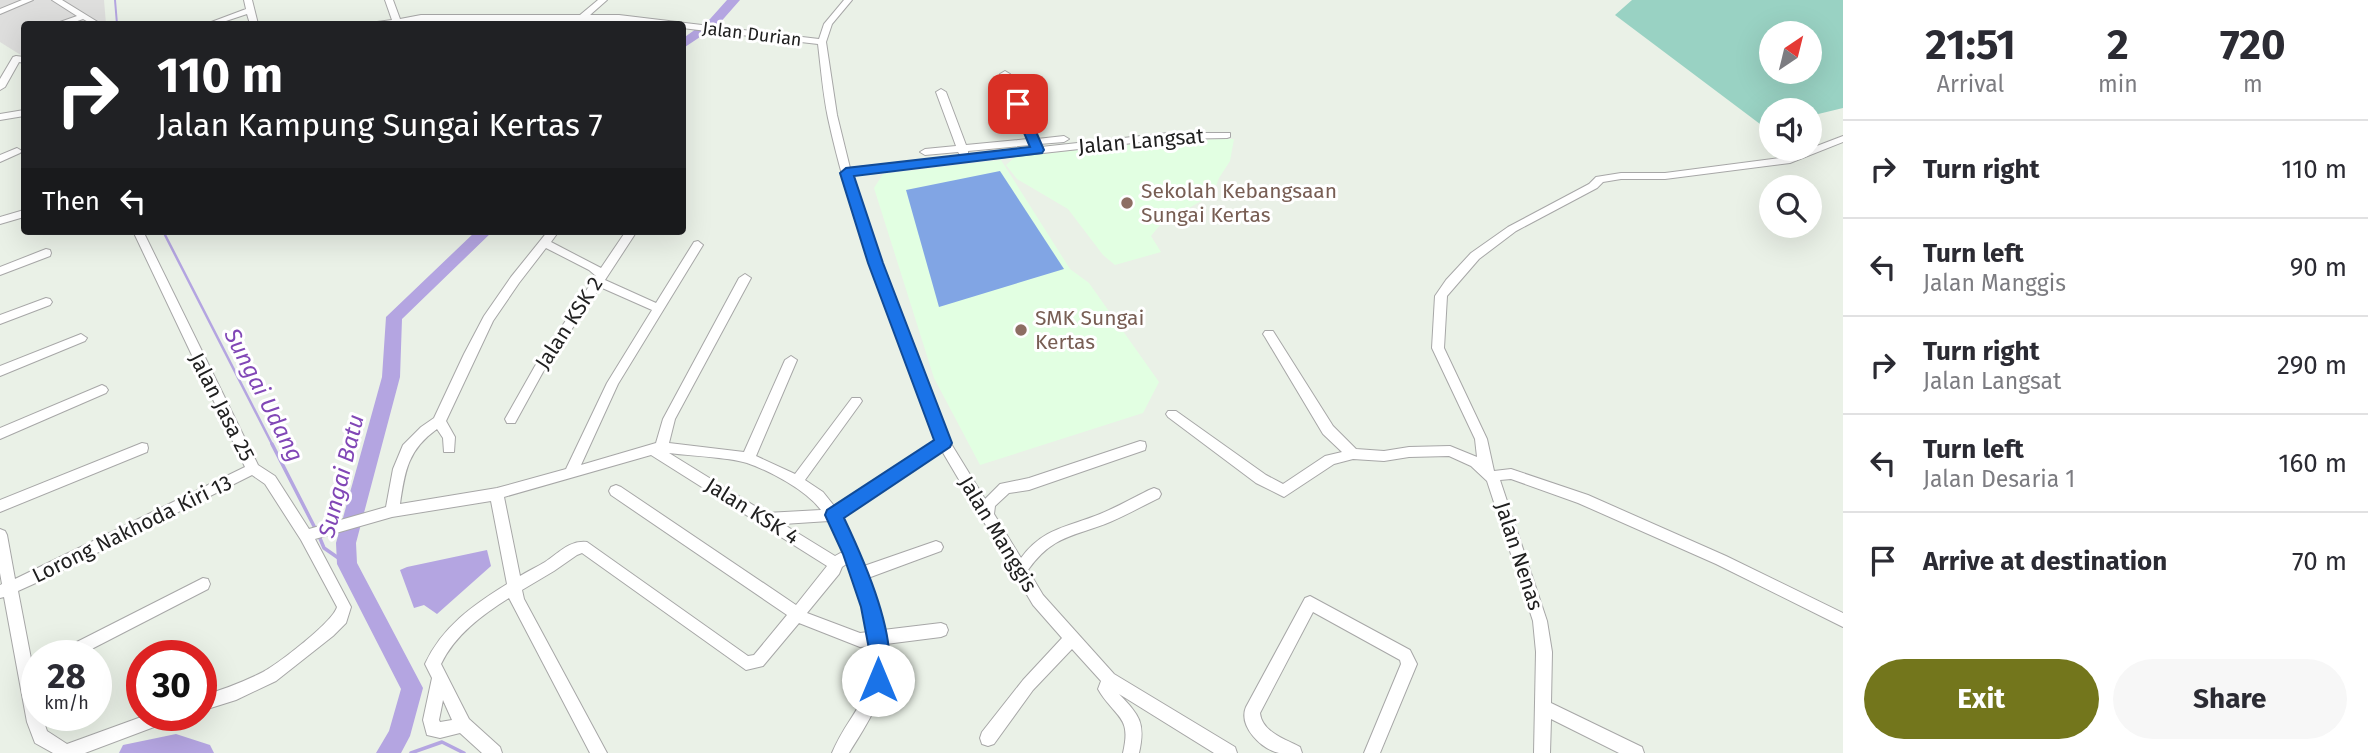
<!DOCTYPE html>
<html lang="en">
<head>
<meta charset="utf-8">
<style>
	body { margin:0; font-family:"Fira Sans",sans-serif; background:#f7f7f7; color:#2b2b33; height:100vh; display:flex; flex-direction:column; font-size:26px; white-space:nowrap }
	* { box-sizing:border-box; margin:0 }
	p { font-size:23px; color:#7c7c81 }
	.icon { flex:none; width:38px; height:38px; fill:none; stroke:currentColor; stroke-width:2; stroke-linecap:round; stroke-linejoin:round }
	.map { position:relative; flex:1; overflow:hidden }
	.drawer { display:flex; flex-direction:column; background:#fff; width:525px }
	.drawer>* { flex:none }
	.banner { position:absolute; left:21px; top:21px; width:665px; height:214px; border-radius:7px; box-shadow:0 7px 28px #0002; background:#202124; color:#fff; overflow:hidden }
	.needle { width:46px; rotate:35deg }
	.buttons { position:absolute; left:1759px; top:21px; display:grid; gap:14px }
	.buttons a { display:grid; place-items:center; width:63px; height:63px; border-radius:50%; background:#fff; box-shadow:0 7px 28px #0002; font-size:35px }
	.speed { position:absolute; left:21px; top:640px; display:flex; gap:14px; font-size:35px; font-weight:700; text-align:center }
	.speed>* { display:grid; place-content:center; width:91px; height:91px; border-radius:50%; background:#fff; box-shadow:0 7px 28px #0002; line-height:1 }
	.speed small { font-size:18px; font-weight:400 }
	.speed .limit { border:10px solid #d22; background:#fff; color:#111 }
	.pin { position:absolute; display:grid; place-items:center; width:60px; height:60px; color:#fff; margin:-30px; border-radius:14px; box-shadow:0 4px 10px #0006 }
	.me { position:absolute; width:77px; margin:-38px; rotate:0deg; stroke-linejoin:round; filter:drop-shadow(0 0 5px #0008) }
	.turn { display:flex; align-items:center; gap:24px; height:147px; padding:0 21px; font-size:32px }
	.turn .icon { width:91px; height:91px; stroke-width:2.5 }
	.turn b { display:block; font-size:49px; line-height:60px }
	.then { display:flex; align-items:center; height:66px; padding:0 21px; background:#0003; gap:14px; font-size:26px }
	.eta { display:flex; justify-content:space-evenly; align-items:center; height:119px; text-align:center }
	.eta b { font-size:42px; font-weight:700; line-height:49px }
	.button { display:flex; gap:14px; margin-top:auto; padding:14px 21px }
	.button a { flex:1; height:80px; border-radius:42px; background:#73761c; color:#fff; font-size:28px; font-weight:700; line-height:80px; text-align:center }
	.button a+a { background:#f7f7f7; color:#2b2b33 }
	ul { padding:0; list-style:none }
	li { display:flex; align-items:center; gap:21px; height:98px; padding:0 21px; border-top:2px solid #e1e1e2 }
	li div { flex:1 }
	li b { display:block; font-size:26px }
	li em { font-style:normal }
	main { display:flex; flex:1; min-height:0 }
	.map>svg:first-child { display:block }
	.residential { fill:#dededd }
	.education { fill:#e2ffe2 }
	.forest { fill:#99d2c3; fill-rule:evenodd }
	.pitch { fill:#81a5e4 }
	.water { fill:#b4a5e1 }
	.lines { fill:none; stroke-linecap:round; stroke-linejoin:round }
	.stream-far2 { stroke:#b4a5e1; stroke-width:2 }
	.stream-far1 { stroke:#b4a5e1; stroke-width:2.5 }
	.stream { stroke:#b4a5e1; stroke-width:3.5 }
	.river { fill:#b4a5e1; fill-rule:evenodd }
	.minor-casing { stroke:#a7a7a7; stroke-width:2 }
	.minor { fill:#fff; fill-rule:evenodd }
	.route { fill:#1a73e8; stroke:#114b97; stroke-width:2 }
	.education-dot { fill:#8d6e63; stroke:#fff; stroke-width:2.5 }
	.labels { text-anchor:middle; stroke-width:6; stroke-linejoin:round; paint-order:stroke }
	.far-street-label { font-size:18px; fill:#202020; stroke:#fff }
	.street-label { font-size:21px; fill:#202020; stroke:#fff }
	.education-label { font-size:21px; fill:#785e54; stroke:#fff; text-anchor:start }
	.water-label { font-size:23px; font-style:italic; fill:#8147b6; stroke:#fff }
</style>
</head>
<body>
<main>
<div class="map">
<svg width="1843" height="753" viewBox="0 0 1843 753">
	<rect width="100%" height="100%" fill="#eaf1e7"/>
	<path class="residential" d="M0,0H104L106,24H24V57L0,42Z"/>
	<g class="education">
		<path d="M1234,139L1230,161L1219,178L1213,194L1160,225L1151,236L1161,252L1115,265L1103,255L1068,209L1017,179L1006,165L1015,157L1171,140Z"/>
		<path d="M1001,160L1070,269L1089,283L1159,382L1143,413L980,465L934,378L874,188L883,174Z"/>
	</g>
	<path class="forest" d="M1632,0H1843V108L1810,116V110H1771V126L1764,127L1615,15ZM1771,33H1810V72H1771Z"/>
	<path class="pitch" d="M1000,171L1064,269L939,307L906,190Z"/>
	<path class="water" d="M487,550L491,566L437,614L424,605L414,608L400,570L407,567Z"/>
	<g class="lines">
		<path class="stream-far2" d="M115,0L117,24"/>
		<path class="stream-far1" d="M163,231L273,446"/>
		<g class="stream">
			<path d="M272,444L316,530"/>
			<path d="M319,536L324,548L347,564"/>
			<path d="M411,753L442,742L464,753"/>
		</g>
		<g class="river">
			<path d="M727,0H740L718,25L682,49V39L710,19Z"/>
			<path d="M476,231H493L402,319L400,377L356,543L357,563L423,688L410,736L401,753H376L389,731L401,689L337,564L336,543L382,377L386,317Z"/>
			<path d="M176,734L210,745L214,753H119L123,745Z"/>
		</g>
		<g class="minor-casing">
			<g id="minor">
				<path d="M22,0H33L0,14V9Z"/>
				<path d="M52,0H62L101,24H92L83,19L69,24H59L60,22L77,16Z"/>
				<path d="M244,0H252L258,24H250L247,14L217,24H206L246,9Z"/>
				<path d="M385,0H393L400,19L421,15H580L598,0H607L590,15H619L819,39L824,24L844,0H852L832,24L826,42L837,115L850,168L961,156L958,152L925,155L920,152L925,149L956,146L936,92L941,89L946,92L966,145L1028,139L1000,74L1005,71L1010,74L1037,139L1064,136L1069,139L1064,142L1039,144L1041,147L1169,133H1230V137L1227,138L1169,139L852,174L881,263L950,442L985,499L1000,484L1029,478L1140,441L1145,442L1146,446L1145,450L1029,490L1009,493L995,506L994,514L1021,558C1043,528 1068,527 1100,514C1117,507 1133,498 1149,490L1154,488L1159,490L1161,494L1159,498C1142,506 1127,515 1110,522C1073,537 1053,535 1028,570L1043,595L1114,674L1235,747L1237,753H1214L1119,694C1139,715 1146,722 1139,753H1123C1131,718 1119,720 1101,694L1098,689L1101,681L1072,649L1033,690L994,744L988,746L982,744L980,738L982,732L1023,680L1062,638L1033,605L942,451L841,517L864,566L936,541L941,543L943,547L941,551L868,578L878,607L883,630L941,623L946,625L948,630L946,635L941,637L886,644C893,686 870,719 849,753H832C850,710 876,700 871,646L860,647L799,623L763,666L746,670L582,553L577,555L554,571L522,590L524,599L607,753H590L509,598C482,615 455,635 441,664L469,719L500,747L502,753H482L460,733L440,738L427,735L423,720L432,678L425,664C442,627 473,605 507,584L491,501L392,517L315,539L351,607L346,623L333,636L276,681L236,700L201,711V696C222,690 243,682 263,672C278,664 333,622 337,607L301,540L265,484L252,475L49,577L18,591L37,690V716H42L47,731L67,744L144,716H172L170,721L85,753H53L35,743L27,722L4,597L0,598V585L2,584L0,573V529L5,531L7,535L15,579L245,467L133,231H143L258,465L275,476L309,529L386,507L393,469L403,445L421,427L434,418L464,354L484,316L511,277L548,231H559L551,242L601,268L626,231H637L605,280L656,303L694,242L698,241L703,245L618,384L581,465L656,443L663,419L739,278L745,274L751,278L675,419L669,443L744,452L785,360L791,356L797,360L756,456L795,474L852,398H860L862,401L860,404L805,480L823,492L835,507L937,441C897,335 852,229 828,118C823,94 821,69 818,44L682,28V24H657L619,21H421L394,24H376L377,22L392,20ZM1030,145L1031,148L968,155V151ZM546,248L589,270L596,276L535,366L505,419L507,423H515L543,372L600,287L652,310L607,383L566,469L497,488L400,504C405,470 408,450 437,429L443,438L444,452H454L455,437L446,421L493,321L519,283ZM669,453C691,456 727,457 747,463C770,471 806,490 821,510L766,513ZM651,455L827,566L796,605L621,487L616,485L611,487L609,491L611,495L787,615L754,655L748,656L587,542C569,540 559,553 545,562C537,567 528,571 520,576L504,497ZM829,521L844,551L835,556L783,524ZM848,563L864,607L868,632L860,633L807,613L839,574L842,567ZM443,700L452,720L440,722L439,720Z"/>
				<path d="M16,56L24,57V63L19,62L5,87L0,90V79L13,57Z"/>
				<path d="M24,110V116L0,120V114Z"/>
				<path d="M1843,136V142L1790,163L1665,179H1621L1603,182L1597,188L1516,231L1479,259L1447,296L1444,348L1487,439L1494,471L1511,469L1588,495L1726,556L1843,613V627L1716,564L1578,503L1511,479L1500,480L1547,621L1552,652L1551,703L1642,747L1644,753H1619L1551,719L1550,753H1534L1536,652L1533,621L1487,481L1471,466L1449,456L1409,457L1384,461L1353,459L1334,464L1284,497L1256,483L1168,417L1166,414L1168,411H1176L1266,475L1283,484L1325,456L1342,452L1323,434L1265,337L1263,334L1265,331H1273L1333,426L1356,449L1384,451L1409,447L1450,446L1477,457L1475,439L1432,348L1435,296L1446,280L1471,253L1508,227L1589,184L1596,177L1621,173H1665L1788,157Z"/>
				<path d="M17,148L22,151L20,153L0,162V155Z"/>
				<path d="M24,210V217L0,224V217Z"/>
				<path d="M46,249L50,250L51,253L50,256L0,275V267Z"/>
				<path d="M46,298L50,299L52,302L50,305L0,324V315Z"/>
				<path d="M81,334L87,338L85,341L0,376V366Z"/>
				<path d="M102,385L106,387L108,390L106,393L0,439V428Z"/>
				<path d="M142,443L147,444L148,448L147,452L0,512V500Z"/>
				<path d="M203,578L208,579L210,584L208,589L78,656H57L59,651Z"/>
				<path d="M1310,596L1410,650L1417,664L1380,753H1364L1401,664L1400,660L1313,612L1260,713C1262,732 1285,739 1300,747L1302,753C1295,753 1286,753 1279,753C1261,749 1238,726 1246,707L1305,598Z"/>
			</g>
		</g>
		<use href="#minor" class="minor"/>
	</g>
	<path class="route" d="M1018,101L1024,104L1044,150L1042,153L854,176L883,263L952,443L950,447L844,518C862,556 903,645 885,686L878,689L871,686L868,680L869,649L861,607L843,554L825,515L827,510L934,440L868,263L840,173L846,168L1030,147L1012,104Z"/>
	<g class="education-dot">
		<circle cx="1127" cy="203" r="7"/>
		<circle cx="1021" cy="330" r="7"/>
	</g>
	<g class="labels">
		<g class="far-street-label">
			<text transform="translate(752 34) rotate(7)" y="6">Jalan Durian</text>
		</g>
		<g class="street-label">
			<text transform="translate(1141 141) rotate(-5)" y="7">Jalan Langsat</text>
			<text transform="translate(569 323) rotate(-57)" y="7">Jalan KSK 2</text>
			<text transform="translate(222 407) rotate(63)" y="7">Jalan Jasa 25</text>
			<text transform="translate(752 511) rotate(32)" y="7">Jalan KSK 4</text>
			<text transform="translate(132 529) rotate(-26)" y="7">Lorong Nakhoda Kiri 13</text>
			<text transform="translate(998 534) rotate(59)" y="7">Jalan Manggis</text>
			<text transform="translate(1519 556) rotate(72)" y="7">Jalan Nenas</text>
		</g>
		<g class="education-label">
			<text x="1141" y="198">Sekolah Kebangsaan<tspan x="1141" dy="24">Sungai Kertas</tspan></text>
			<text x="1035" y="325">SMK Sungai<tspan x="1035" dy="24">Kertas</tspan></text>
		</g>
		<g class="water-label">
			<text transform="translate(264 395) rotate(63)" y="8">Sungai Udang</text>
			<text transform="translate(341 476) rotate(-76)" y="8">Sungai Batu</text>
		</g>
	</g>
</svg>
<div class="buttons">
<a><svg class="needle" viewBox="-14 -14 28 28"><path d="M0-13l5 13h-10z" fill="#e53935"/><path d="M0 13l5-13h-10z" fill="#7c7c81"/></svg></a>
<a><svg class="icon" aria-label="sound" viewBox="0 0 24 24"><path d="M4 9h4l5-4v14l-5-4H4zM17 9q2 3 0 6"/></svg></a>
<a><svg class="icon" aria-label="search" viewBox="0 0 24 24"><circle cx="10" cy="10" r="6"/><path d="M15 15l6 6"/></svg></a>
</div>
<div class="speed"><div>28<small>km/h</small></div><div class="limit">30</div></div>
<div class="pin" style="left:1018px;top:104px;background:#d93025"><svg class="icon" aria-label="arrive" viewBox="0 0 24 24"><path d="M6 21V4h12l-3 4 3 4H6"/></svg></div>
<svg class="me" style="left:878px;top:680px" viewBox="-20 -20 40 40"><circle r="19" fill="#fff"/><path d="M0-13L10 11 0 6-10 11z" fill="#1a73e8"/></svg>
<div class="banner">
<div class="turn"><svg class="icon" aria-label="right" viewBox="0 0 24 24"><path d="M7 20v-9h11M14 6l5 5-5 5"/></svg><div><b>110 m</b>Jalan Kampung Sungai Kertas 7</div></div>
<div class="then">Then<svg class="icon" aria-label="left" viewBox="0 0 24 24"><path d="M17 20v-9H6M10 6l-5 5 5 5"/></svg></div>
</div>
</div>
<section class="drawer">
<div class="eta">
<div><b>21:51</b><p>Arrival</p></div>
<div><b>2</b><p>min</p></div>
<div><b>720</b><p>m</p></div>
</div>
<ul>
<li><svg class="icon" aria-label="right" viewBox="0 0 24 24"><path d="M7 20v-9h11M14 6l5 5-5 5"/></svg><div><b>Turn right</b></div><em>110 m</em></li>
<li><svg class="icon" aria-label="left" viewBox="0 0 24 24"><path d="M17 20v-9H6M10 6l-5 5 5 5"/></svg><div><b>Turn left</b><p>Jalan Manggis</p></div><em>90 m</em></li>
<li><svg class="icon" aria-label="right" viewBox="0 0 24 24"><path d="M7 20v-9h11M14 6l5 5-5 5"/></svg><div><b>Turn right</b><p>Jalan Langsat</p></div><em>290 m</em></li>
<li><svg class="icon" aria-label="left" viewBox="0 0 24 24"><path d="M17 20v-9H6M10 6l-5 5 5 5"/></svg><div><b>Turn left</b><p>Jalan Desaria 1</p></div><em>160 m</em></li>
<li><svg class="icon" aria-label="arrive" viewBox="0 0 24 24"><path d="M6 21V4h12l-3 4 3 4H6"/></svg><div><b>Arrive at destination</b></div><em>70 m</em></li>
</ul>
<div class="button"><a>Exit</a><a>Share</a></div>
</section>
</main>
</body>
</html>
